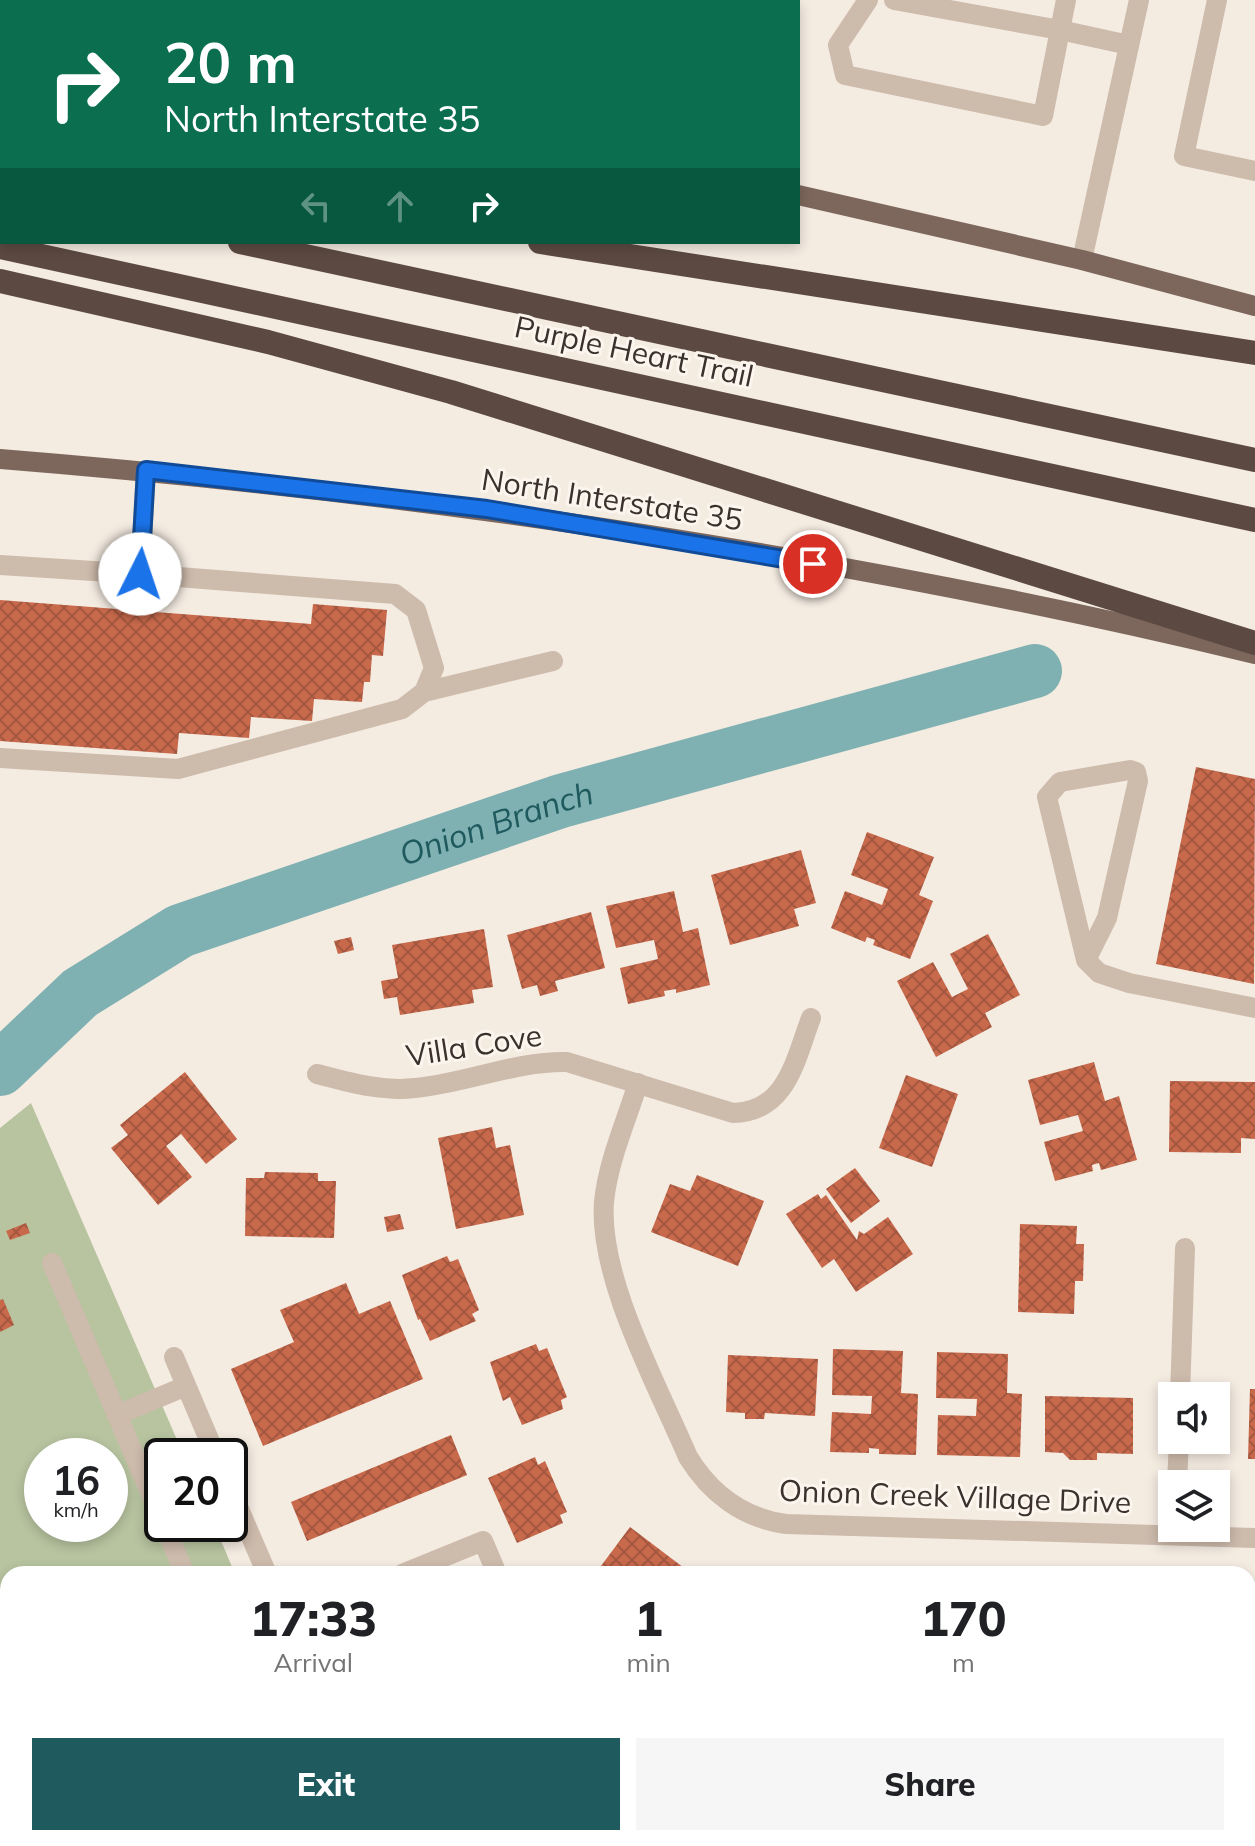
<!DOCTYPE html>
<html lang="en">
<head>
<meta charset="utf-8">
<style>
	body { margin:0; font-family:Mulish,sans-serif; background:#f6f6f6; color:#202124; height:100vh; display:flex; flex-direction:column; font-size:30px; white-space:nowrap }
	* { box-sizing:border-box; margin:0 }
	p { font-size:26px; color:#757577 }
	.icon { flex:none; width:44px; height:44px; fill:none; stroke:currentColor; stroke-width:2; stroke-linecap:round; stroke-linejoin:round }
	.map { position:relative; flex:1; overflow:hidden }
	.panel { position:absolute; left:0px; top:1566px; width:1256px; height:280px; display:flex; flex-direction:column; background:#fff; border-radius:24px 24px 0 0; box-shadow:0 4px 12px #0003 }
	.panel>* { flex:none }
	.guide { position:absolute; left:0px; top:0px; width:800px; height:244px; box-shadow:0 4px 12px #0003; background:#0b6e4f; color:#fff; overflow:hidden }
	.tools { position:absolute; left:1158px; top:1382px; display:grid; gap:16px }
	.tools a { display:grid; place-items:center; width:72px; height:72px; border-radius:0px; background:#fff; box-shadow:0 4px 12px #0003; font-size:40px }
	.speed { position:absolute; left:24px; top:1438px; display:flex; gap:16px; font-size:40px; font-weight:700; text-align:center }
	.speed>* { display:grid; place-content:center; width:104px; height:104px; border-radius:50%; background:#fff; box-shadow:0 4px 12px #0003; line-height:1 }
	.speed small { font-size:20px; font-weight:400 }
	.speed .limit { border:4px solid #111; border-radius:12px; background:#fff; color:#111 }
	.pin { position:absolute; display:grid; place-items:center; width:68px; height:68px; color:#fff; margin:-34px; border:4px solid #fff; border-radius:50%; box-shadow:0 2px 8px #0007 }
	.me { position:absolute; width:88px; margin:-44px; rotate:4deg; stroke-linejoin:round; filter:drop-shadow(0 0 6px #0008) }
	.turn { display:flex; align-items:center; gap:28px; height:168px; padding:0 32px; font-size:36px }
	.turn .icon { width:104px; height:104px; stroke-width:2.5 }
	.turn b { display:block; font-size:56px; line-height:68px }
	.lanes { display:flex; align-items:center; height:76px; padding:0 32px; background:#0003; justify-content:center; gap:40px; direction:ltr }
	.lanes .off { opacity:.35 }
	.eta { display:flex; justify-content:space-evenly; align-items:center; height:136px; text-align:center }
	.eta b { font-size:48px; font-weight:800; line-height:56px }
	.primary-button { display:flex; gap:16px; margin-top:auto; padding:16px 32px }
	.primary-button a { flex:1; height:92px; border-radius:0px; background:#1f5a5e; color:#fff; font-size:32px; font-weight:800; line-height:92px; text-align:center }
	.primary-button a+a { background:#f6f6f6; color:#202124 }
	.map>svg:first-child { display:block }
	.park { fill:#b8c4a0; fill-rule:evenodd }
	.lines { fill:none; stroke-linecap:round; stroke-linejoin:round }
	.river { stroke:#7fb0b2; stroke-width:54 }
	.building { fill:url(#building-cross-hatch) }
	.minor { stroke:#cdbbac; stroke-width:20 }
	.major { stroke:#7d675c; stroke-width:20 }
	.highway { stroke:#5c4a42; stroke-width:24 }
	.route-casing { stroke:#114b97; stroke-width:20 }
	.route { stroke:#1a73e8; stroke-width:14 }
	.labels { text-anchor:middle; stroke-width:6; stroke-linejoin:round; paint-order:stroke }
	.street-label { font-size:30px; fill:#3b302b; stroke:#fbf5ee }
	.water-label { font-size:32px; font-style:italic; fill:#1f5a5e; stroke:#fbf5ee }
</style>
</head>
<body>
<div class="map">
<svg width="1255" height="1846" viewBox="0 0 1255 1846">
	<defs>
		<pattern id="building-cross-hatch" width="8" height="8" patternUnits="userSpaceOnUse" patternTransform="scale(2)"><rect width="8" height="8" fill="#c8694b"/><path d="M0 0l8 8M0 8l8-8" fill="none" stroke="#a4573f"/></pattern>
	</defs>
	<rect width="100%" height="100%" fill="#f4ebe1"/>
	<path class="park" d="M31,1103L184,1456H162V1524H214L235,1574H8V1838H350L354,1846H0V1128ZM42,1456H110V1524H42Z"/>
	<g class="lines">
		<path class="river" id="s1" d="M0,1069L80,993L180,931L561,801L1035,671"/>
	</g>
	<g class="building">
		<path d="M0,600L311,624L313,604L387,610L383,656L372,655L370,682H364L362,702L314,699L312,721L251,717L249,738L179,733L177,754L0,741Z"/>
		<path d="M1196,767L1255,779L1254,984L1156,964Z"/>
		<path d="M867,832L934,857L919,895L933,901L910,959L873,945L875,940L867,937L865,942L831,928L845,891L882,905L888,889L851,875Z"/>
		<path d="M801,850L816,903L794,909L799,926L730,945L711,875Z"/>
		<path d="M674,891L683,932L698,928L710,985L676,993V989L664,991L665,996L628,1004L620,968L658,959L654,940L616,948L606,906Z"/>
		<path d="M591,912L605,968L555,981L558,991L540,996L537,985L522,989L507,935Z"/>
		<path d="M484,929L493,987L472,990L474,1003L400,1015L397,997L384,999L381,981L398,978L392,945Z"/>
		<path d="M988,934L1020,995L985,1013L992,1027L936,1057L897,981L933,962L952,997L968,989L950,954Z"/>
		<path d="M351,937L354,950L338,954L334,941Z"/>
		<path d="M1094,1062L1105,1101L1119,1096L1137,1160L1101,1170L1099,1163L1092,1165L1093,1171L1055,1181L1044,1142L1083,1131L1078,1115L1040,1125L1028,1080Z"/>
		<path d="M185,1072L237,1139L206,1164L181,1134L166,1146L192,1177L158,1205L111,1148L128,1135L120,1125Z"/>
		<path d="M906,1075L958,1094L932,1167L879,1148Z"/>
		<path d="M1170,1081L1255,1082V1139L1241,1138V1153L1169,1152Z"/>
		<path d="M492,1127L496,1148L510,1145L524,1215L456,1229L438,1138Z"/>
		<path d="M855,1168L880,1201L851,1223L826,1189Z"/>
		<path d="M265,1172L318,1173V1181H336L334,1238L245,1236L246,1178H264Z"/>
		<path d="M697,1175L764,1201L738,1266L651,1232L670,1184L690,1191Z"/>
		<path d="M818,1194L821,1199L826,1195L857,1240L859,1231L864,1234L888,1217L913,1254L856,1292L834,1259L822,1268L786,1214Z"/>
		<path d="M400,1214L404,1229L387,1232L384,1217Z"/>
		<path d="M26,1223L30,1233L10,1240L6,1231Z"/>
		<path d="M1020,1224L1077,1226L1076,1244H1084L1083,1281H1075L1074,1314L1018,1312Z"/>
		<path d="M447,1256L450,1262L458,1259L479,1310L472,1314L476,1321L430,1341L420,1319L418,1320L402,1275Z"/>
		<path d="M346,1283L359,1314L390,1301L423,1379L263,1446L231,1369L294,1342L280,1310Z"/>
		<path d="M3,1299L14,1325L0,1332V1300Z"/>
		<path d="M536,1344L539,1351L547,1348L567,1397L561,1400L563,1409L522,1425L510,1397L503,1401L490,1362Z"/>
		<path d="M833,1349L903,1351L901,1393L918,1394L916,1455L879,1454V1449L869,1448V1453L830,1452L832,1412L871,1414L872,1396L832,1395Z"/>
		<path d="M937,1352L1008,1354L1007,1393L1022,1394L1020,1457L937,1455L938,1415L976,1416L977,1399L936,1398Z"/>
		<path d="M728,1355L818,1359L815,1416L765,1413L764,1419H745V1413L726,1412Z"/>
		<path d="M1250,1389H1255V1459H1248Z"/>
		<path d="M1045,1396L1133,1398V1454L1097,1453V1460H1070L1063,1453L1045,1452Z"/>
		<path d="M451,1435L467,1475L307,1541L291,1502Z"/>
		<path d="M535,1457L538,1465L545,1461L567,1512L560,1515L563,1523L517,1543L488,1478Z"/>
		<path d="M630,1527L692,1574H595Z"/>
		<path d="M1248,1754H1255V1843L1172,1841L1248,1838Z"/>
		<path d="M427,1838H584L587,1845L431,1846Z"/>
	</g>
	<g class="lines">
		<g class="minor">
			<path d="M575,0L576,2"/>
			<path d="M868,0L838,45L845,75L1043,116L1060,30L894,0"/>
			<path d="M1066,0L1060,30L1129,45"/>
			<path d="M1217,0L1184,156L1255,171"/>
			<path d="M345,2L346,0"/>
			<path d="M1082,260L1139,0"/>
			<path d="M0,565L140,574L146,470"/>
			<path d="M140,574L395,594L416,610L434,668L424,692"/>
			<path d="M0,758L178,769L402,709L424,692L553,661"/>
			<path d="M1086,960L1107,918L1138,781L1136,772L1130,770L1060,782L1047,797L1086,960L1099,973L1129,983L1255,1008"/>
			<path d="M317,1074C348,1082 382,1092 415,1088C467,1083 515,1061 567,1062L733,1113C787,1112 795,1060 811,1018"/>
			<path d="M638,1083C626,1122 608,1161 604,1202C598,1278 658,1386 688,1457C710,1493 743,1518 786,1524L1255,1538"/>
			<path d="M52,1263L162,1520"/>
			<path d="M174,1357L216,1456"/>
			<path d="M1180,1396L1185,1248"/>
			<path d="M117,1415L186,1386"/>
			<path d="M1177,1484L1179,1440"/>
			<path d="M230,1488L267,1574"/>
			<path d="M164,1524L185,1574"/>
			<path d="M402,1574L483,1541L497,1574"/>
			<path d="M1248,1744H1255"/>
			<path d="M298,1838L301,1846"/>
			<path d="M379,1838L383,1846"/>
			<path d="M608,1838L611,1846"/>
			<path d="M666,1838L669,1846"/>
		</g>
		<g class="major">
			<path d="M0,15L2,16"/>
			<path d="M798,195L1082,260L1255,306"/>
			<path d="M0,459C422,493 843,555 1255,654"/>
		</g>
		<g class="highway">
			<path d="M0,154H2"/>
			<path d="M0,190H2"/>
			<path d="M240,242L1255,460"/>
			<path d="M540,242L1255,353"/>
			<path d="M0,247L1255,520"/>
			<path d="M0,281L268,342L451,392L1255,643"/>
		</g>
	</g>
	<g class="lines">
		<g class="route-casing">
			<path id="route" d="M140,574L146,470L487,509L813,564"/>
		</g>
		<use href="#route" class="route"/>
	</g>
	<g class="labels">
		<g class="street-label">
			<text transform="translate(634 352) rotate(12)" y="10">Purple Heart Trail</text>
			<text transform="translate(612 500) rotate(9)" y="10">North Interstate 35</text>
			<text transform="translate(474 1046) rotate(-9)" y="10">Villa Cove</text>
			<text transform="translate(955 1497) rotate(2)" y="10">Onion Creek Village Drive</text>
		</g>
		<g class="water-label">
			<text dy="11" stroke="none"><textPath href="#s1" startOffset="562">Onion Branch</textPath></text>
		</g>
	</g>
</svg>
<div class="tools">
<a><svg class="icon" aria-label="sound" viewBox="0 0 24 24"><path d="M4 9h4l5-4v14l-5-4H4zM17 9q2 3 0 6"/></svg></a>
<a><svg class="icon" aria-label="layers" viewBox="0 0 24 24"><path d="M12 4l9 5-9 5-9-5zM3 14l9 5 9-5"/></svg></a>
</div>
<div class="speed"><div>16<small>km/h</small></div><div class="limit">20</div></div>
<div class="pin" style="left:813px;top:564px;background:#d93025"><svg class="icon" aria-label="arrive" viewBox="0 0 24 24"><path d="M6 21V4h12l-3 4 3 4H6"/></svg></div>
<svg class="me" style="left:140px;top:574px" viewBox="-20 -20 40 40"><circle r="19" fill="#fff"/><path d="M0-13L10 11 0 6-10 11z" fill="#1a73e8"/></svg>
<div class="guide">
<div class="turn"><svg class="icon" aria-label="right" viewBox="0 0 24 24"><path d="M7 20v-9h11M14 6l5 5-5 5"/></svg><div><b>20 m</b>North Interstate 35</div></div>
<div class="lanes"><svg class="icon off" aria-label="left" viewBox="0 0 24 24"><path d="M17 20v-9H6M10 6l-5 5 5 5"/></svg><svg class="icon off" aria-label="ahead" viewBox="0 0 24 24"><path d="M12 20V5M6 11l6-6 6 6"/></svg><svg class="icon" aria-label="right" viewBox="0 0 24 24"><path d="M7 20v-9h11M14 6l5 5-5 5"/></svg></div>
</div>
<section class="panel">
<div class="eta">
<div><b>17:33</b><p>Arrival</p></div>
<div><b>1</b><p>min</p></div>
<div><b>170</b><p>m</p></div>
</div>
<div class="primary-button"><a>Exit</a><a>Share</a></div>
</section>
</div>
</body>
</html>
